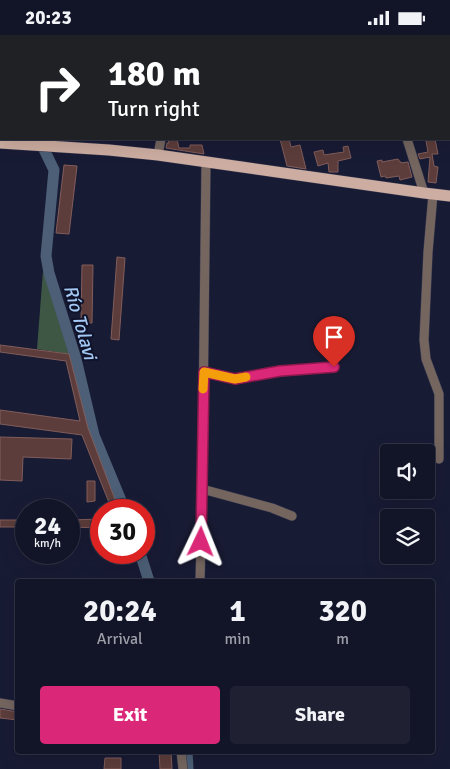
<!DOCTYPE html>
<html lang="en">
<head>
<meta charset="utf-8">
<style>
	body { margin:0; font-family:Signika,sans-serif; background:#1f2133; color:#f1f3f6; height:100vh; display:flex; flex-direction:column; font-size:19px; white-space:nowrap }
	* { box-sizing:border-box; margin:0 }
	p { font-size:16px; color:#9c9ea7 }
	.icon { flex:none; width:28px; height:28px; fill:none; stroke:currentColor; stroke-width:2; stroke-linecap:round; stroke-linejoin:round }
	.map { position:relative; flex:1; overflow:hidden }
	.panel { position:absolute; left:15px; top:544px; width:420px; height:175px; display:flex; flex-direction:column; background:#121427; border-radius:5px; box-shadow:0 5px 20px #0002,0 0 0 1px #313344 }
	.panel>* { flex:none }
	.banner { position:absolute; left:0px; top:0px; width:450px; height:105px; box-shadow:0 5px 20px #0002,0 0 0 1px #313344; background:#202124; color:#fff; overflow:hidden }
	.fabs { position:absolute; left:380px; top:409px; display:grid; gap:10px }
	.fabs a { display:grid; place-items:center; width:55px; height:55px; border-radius:5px; background:#121427; box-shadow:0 5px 20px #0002,0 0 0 1px #313344; font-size:25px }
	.speed { position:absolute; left:15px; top:464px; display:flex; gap:10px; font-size:25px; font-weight:700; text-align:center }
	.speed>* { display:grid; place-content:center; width:65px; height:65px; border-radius:50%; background:#121427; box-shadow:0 5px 20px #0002,0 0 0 1px #313344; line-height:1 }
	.speed small { font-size:12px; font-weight:400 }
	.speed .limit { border:8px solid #d22; background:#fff; color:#111 }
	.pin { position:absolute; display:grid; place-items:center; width:42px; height:42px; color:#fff; margin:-51px -21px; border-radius:50% 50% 50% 0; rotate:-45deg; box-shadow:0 0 5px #0007 }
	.pin .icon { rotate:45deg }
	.me { position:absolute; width:55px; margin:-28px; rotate:2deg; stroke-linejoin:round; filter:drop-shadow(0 0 4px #0008) }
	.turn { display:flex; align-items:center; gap:18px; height:105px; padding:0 25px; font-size:22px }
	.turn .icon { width:65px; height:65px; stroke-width:2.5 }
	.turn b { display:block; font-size:35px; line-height:42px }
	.eta { display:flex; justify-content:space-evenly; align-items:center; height:85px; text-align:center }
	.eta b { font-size:30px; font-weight:800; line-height:35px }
	.primary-button { display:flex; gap:10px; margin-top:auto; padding:10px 25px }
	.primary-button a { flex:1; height:58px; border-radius:5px; background:#db2777; color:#fff; font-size:20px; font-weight:800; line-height:58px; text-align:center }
	.primary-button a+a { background:#1f2133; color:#f1f3f6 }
	.status { display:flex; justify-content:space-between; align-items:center; height:35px; padding:0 25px; background:#121427; direction:ltr }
	.status svg { height:14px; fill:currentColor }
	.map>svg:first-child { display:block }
	.forest { fill:#3d5744 }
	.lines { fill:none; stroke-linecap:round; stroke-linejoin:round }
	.river { stroke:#4c5f76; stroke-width:11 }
	.building { fill:#5c3d3b; stroke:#815d5b }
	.minor-casing { stroke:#34374f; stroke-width:10 }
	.major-casing { stroke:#34374f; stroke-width:12 }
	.minor { stroke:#74655f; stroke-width:9 }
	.major { stroke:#cdada1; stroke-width:11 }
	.route-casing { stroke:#8e194d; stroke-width:12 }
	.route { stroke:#db2777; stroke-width:9 }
	.slow { stroke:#f59e0b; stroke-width:9 }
	.labels { text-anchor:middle; stroke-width:4; stroke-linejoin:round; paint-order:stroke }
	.water-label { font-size:19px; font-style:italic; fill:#a3c8f4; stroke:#0f1229 }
</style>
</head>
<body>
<div class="status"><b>20:23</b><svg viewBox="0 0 49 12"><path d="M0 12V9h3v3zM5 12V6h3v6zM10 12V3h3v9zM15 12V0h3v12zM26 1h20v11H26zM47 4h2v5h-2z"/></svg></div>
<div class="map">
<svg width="450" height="734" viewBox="0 0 450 734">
	<rect width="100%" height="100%" fill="#181b34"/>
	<path class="forest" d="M43,236L69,319L37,314Z"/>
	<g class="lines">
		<g class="river">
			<path d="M6,1V0"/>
			<path d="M1,22V25"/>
			<path d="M39,104L54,135L46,221L49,238L76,324L94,400L125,475"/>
			<path d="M140,518L149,546"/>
			<path d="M187,716L188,734"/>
		</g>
	</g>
	<g class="building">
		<path d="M168,104H177L179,113H190V110H202L204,119L166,113L167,108H169Z"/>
		<path d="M280,104H289L291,112L300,110L306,134L287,131Z"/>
		<path d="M435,104L438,119H432L434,131L438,132L436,148L428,147L430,122L420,124L418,119L428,117L426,106Z"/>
		<path d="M348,111L351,123L338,126V137H329L328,128L318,131L314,117L323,115L324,120L344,117L343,112Z"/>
		<path d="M398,124L400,127H401V128L408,127L412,142L400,145L399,141L386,143L385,141L381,142L377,126L382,125V127Z"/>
		<path d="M64,130L77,131L69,199L56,198Z"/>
		<path d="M117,222L125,223L119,305L111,304Z"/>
		<path d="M82,230H93L92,288H81Z"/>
		<path d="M0,310L69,319L88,393L119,475H112L82,400L0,389V375L80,386L66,326L0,317Z"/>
		<path d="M0,402L72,404L71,424L23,422L22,446L0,445Z"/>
		<path d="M87,446H95V466L87,467Z"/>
		<path d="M101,484V493L69,492V485Z"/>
		<rect x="0" y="485" width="26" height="7"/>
		<path d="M0,674L18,677V685L0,683Z"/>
		<path d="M159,716H171L172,734H160Z"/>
		<path d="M105,723H121V734H104Z"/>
	</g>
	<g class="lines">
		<g class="minor-casing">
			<g id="minor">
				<path d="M138,0V1"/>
				<path d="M339,0V1"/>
				<path d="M16,1V0"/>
				<path d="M400,1L402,0"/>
				<path d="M407,104L424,158"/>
				<path d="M158,120L161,104"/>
				<path d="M433,159L428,217L424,305L426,324L439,359V424"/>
				<path d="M203,337L235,344L279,337L333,332"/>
				<path d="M202,454L272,473L292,481"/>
				<path d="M200,546L202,468L206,127"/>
				<path d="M0,668L18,671"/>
				<path d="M181,716L183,734"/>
			</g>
		</g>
		<g class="major-casing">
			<path id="major" d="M0,108L109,115L158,120L424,158L450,161"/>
		</g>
		<use href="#minor" class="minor"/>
		<use href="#major" class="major"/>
	</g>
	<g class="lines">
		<g class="route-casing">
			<path id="route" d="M201,507L204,337L235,344L280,336L334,332"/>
		</g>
		<use href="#route" class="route"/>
		<path class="slow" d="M203,354L204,337L235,344L246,342"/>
	</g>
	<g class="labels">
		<g class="water-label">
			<text transform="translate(81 287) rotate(74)" y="7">Río Tolavi</text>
		</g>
	</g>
</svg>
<div class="fabs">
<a><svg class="icon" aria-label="sound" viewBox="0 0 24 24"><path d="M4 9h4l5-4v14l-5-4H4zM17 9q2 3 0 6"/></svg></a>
<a><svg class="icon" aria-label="layers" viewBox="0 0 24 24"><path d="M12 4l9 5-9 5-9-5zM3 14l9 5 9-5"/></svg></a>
</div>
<div class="speed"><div>24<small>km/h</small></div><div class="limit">30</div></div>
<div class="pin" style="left:334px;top:332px;background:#d93025"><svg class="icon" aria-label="arrive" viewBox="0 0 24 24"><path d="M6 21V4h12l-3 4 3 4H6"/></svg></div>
<svg class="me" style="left:201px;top:507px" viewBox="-20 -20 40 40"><path d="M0-17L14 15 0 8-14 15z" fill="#db2777" stroke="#fff" stroke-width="4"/></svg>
<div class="banner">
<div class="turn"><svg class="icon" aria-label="right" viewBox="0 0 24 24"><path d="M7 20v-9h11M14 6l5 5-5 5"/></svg><div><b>180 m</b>Turn right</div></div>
</div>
<section class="panel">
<div class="eta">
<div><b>20:24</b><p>Arrival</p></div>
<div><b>1</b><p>min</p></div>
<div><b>320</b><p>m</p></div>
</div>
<div class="primary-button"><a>Exit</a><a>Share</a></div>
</section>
</div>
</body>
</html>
